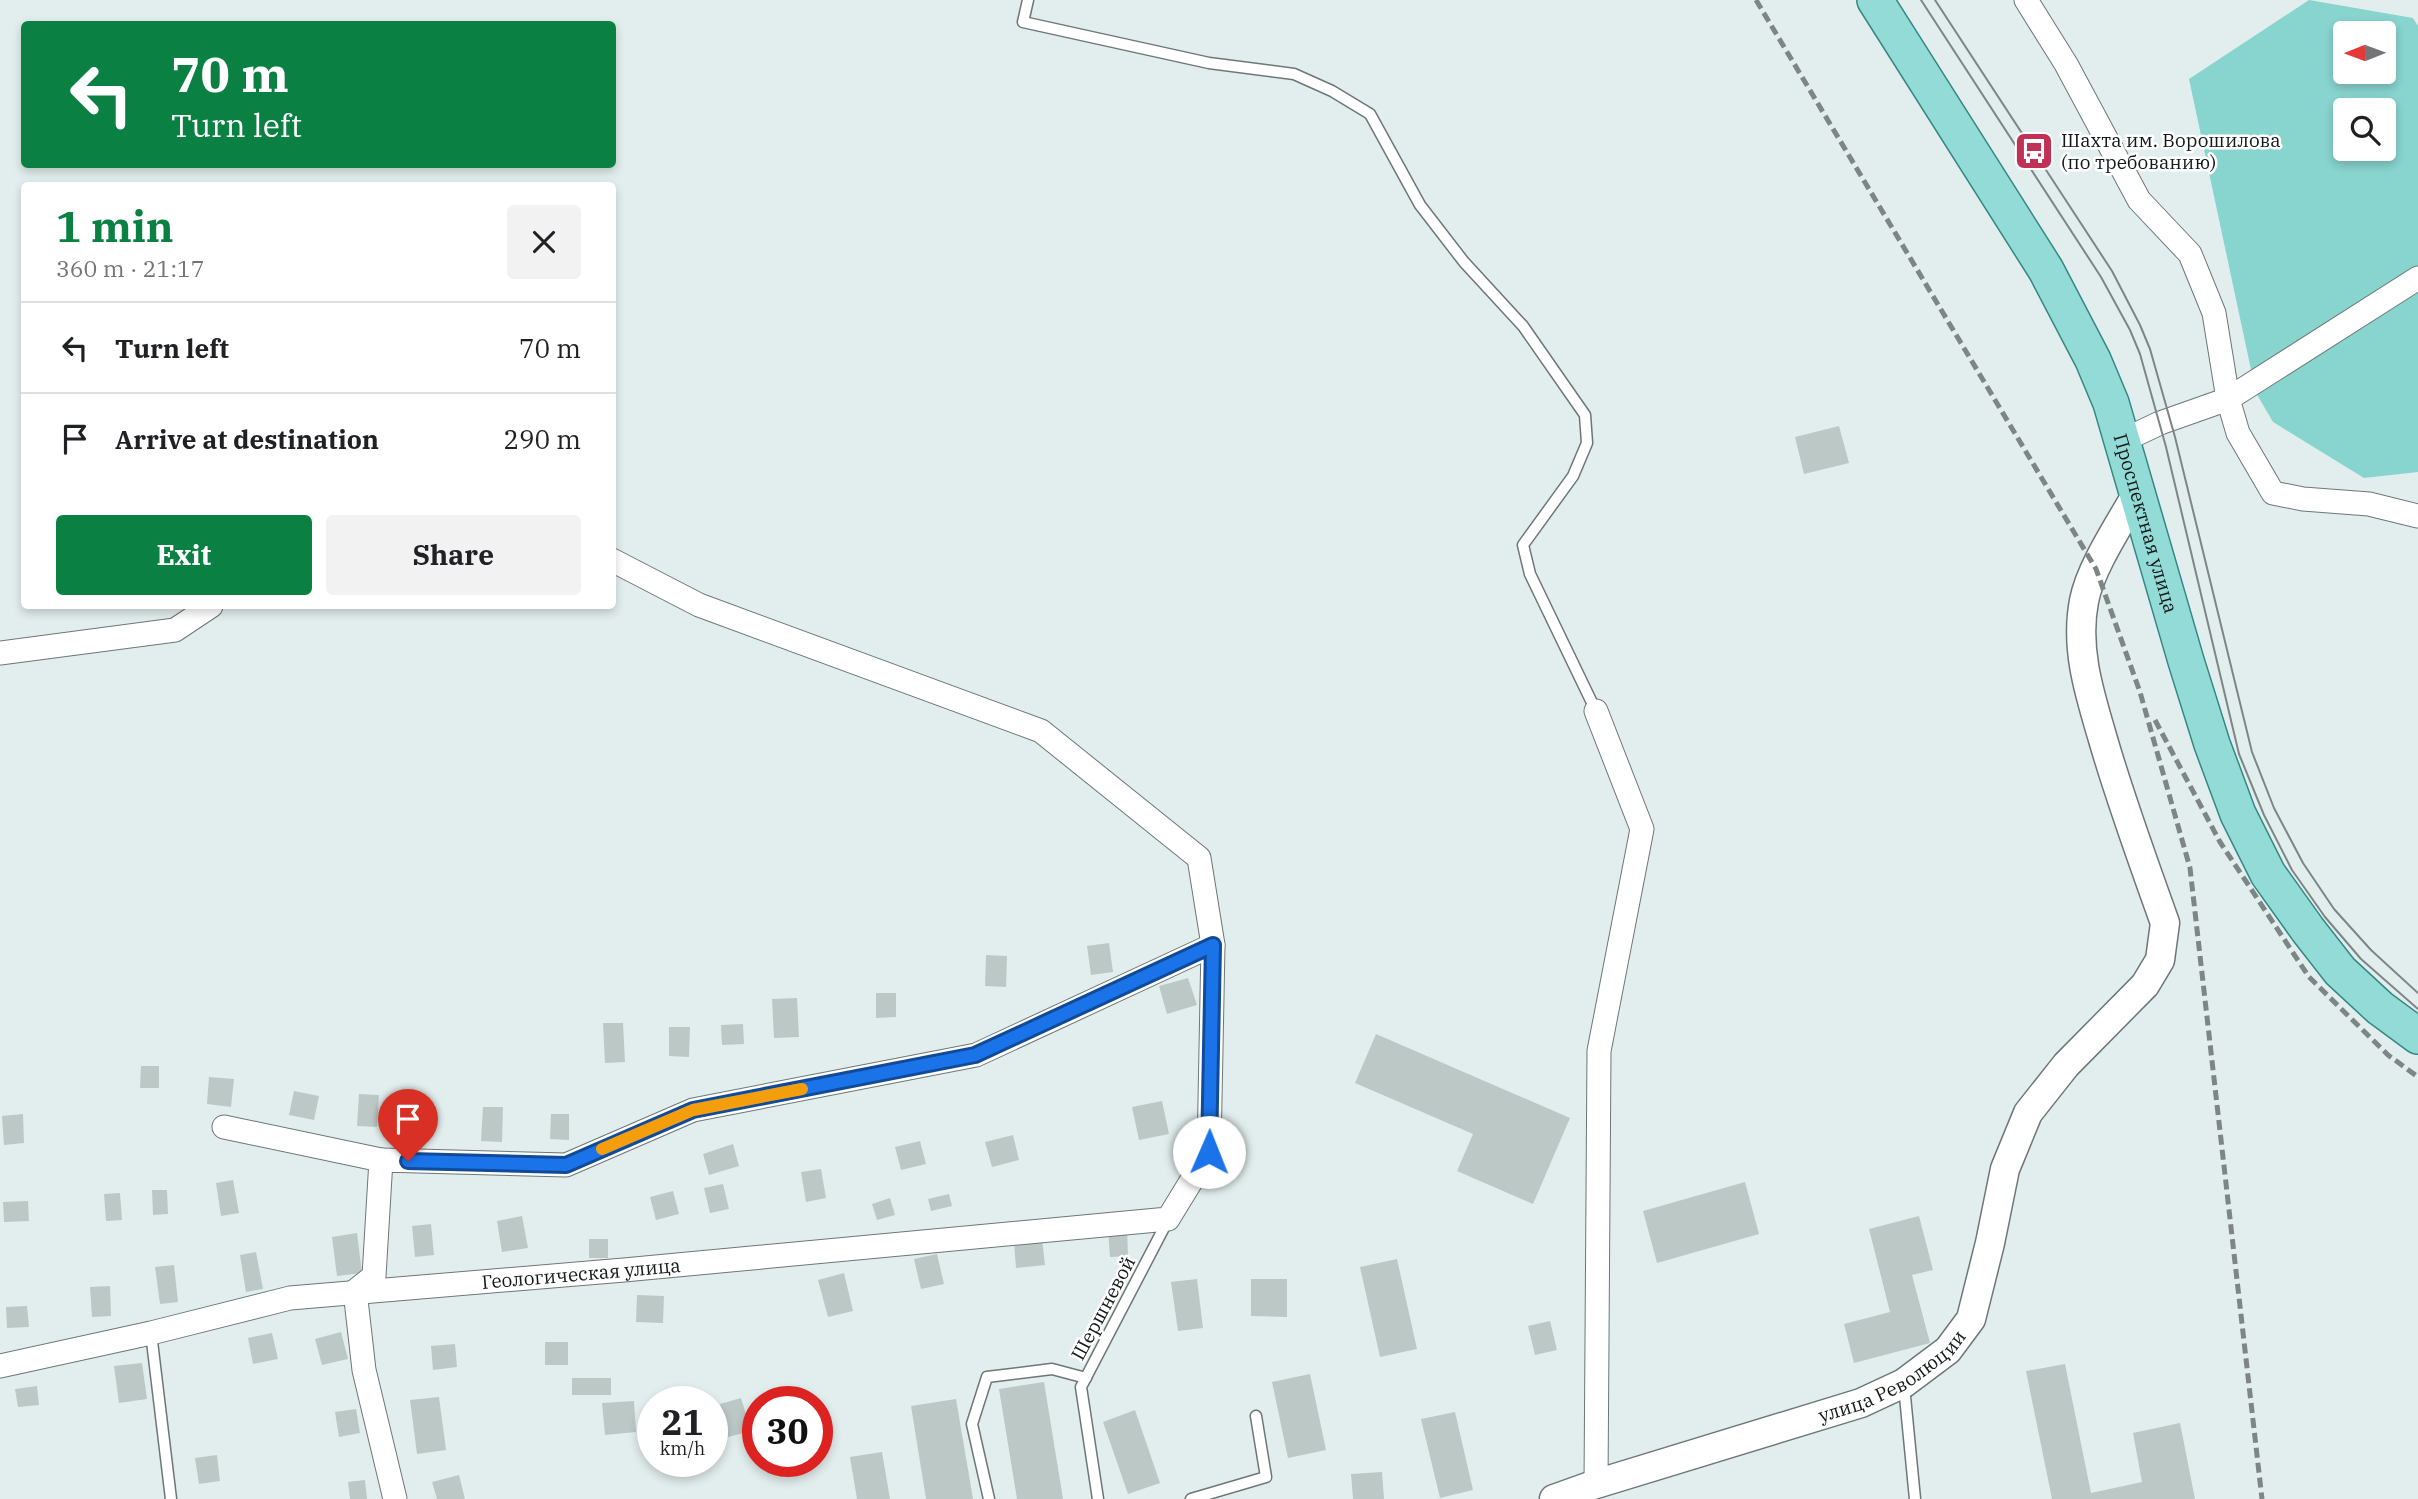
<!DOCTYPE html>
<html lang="en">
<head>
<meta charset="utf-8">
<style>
	body { margin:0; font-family:"IBM Plex Serif",serif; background:#f2f2f2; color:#202124; height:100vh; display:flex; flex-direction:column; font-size:26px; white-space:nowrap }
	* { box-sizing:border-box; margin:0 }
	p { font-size:23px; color:#757577 }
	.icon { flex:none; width:38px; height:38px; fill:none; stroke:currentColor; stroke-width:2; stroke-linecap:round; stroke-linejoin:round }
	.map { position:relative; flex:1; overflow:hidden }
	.panel { position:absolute; left:21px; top:182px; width:595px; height:427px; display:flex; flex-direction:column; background:#fff; border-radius:7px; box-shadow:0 4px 10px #0003 }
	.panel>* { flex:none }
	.banner { position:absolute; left:21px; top:21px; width:595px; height:147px; border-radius:7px; box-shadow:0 4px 10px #0003; background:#0b8043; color:#fff; overflow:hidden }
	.needle { width:46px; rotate:269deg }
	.fabs { position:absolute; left:2333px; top:21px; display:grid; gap:14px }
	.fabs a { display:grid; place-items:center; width:63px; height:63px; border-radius:7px; background:#fff; box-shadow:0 4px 10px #0003; font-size:35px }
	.speed { position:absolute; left:637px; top:1386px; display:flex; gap:14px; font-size:35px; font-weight:700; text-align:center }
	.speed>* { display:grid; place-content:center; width:91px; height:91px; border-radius:50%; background:#fff; box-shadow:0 4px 10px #0003; line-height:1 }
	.speed small { font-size:18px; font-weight:400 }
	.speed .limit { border:10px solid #d22; background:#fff; color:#111 }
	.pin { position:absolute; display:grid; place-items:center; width:60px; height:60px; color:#fff; margin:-72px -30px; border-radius:50% 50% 50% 0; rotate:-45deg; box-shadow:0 0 7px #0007 }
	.pin .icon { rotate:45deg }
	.me { position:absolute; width:77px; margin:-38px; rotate:1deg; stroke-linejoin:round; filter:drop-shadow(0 0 5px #0008) }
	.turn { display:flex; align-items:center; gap:24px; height:147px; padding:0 35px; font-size:32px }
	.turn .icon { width:91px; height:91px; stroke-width:2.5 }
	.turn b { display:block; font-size:49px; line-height:60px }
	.round { display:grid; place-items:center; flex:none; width:74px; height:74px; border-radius:7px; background:#f2f2f2 }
	.summary { display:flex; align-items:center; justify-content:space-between; height:119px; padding:0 35px }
	h1 { font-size:42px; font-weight:700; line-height:52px; color:#0b8043 }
	.cta { display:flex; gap:14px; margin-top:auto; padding:14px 35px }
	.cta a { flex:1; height:80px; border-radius:7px; background:#0b8043; color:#fff; font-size:28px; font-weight:700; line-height:80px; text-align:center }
	.cta a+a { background:#f2f2f2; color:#202124 }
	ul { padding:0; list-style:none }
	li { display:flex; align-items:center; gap:21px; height:91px; padding:0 35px; border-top:2px solid #e0e0e0 }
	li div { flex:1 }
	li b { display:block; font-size:26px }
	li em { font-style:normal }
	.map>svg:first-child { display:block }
	.green { fill:#88d4cf; fill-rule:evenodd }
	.building { fill:#bcc8c6 }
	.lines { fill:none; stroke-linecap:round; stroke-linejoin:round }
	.service-casing { stroke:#6c7776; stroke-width:13 }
	.minor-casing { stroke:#6c7776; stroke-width:25 }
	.tertiary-casing { stroke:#6c7776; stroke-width:31 }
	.primary-casing { stroke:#368783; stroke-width:38 }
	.service { stroke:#fff; stroke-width:10 }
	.minor { stroke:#fff; stroke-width:23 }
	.tertiary { stroke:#fff; stroke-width:28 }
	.primary { stroke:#92dbd7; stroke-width:35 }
	.tram { stroke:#7e8685; stroke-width:2 }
	.rail { stroke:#7e8685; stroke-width:5; stroke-dasharray:10 5; stroke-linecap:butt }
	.route-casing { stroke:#114b97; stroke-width:18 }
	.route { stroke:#1a73e8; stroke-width:12 }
	.slow { stroke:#f59e0b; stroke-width:12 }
	.labels { text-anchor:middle; stroke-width:5; stroke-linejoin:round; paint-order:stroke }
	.poi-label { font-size:19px; fill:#141818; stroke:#fff; text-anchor:start }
	.street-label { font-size:19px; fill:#141818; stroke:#fff }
</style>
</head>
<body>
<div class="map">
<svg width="2418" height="1499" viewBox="0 0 2418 1499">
	<rect width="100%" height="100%" fill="#e2eeed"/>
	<path class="green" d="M2309,0L2413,18L2418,26V472L2364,478L2273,422L2256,393L2189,79ZM2345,33H2384V72H2345ZM2345,110H2384V149H2345Z"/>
	<g class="building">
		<path d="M1839,426L1849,463L1804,474L1795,437Z"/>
		<path d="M1109,943L1113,972L1091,975L1087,946Z"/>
		<path d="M986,955L1007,956L1006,987L985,986Z"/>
		<path d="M1188,978L1197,1005L1167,1014L1159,986Z"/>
		<path d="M876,993H896V1017L876,1018Z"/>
		<path d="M797,998L799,1037L774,1038L772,999Z"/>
		<path d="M603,1023H623L625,1062L605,1063Z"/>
		<path d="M743,1024L744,1044L722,1045L721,1025Z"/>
		<path d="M669,1027H690L689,1057L669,1056Z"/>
		<path d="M1376,1034L1570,1118L1533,1204L1457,1171L1473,1134L1355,1083Z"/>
		<path d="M141,1066H159V1088H140Z"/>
		<path d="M209,1077L234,1079L231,1107L207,1104Z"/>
		<path d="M294,1091L319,1096L314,1120L289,1115Z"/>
		<path d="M359,1094L379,1095L377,1127L357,1126Z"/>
		<path d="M1162,1101L1169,1134L1139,1140L1132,1107Z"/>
		<path d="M409,1104L433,1105L432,1132L408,1130Z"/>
		<path d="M483,1107H503L502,1142L481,1141Z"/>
		<path d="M23,1114L24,1143L4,1145L2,1116Z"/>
		<path d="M551,1114H569V1140L550,1139Z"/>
		<path d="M1013,1135L1019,1160L992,1167L985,1142Z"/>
		<path d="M920,1141L926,1164L901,1170L895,1147Z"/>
		<path d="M733,1144L739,1166L709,1175L703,1154Z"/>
		<path d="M821,1169L826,1198L806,1202L801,1172Z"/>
		<path d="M233,1180L239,1213L221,1216L216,1183Z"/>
		<path d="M1745,1182L1759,1234L1657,1263L1643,1211Z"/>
		<path d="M723,1184L729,1209L710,1213L704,1188Z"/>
		<path d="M152,1190H167L168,1214L153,1215Z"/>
		<path d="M673,1191L679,1214L656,1220L650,1197Z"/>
		<path d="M120,1193L122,1220L106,1221L104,1194Z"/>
		<path d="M949,1194L952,1206L931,1211L928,1199Z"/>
		<path d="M890,1198L895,1215L877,1220L872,1204Z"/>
		<path d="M28,1201L29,1221L4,1222L3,1202Z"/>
		<path d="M522,1216L528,1248L502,1252L497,1221Z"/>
		<path d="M1919,1216L1933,1270L1912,1275L1930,1343L1854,1363L1844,1324L1890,1312L1869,1229Z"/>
		<path d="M431,1224L434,1255L415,1257L412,1226Z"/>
		<path d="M1127,1227L1128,1256L1110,1257L1108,1228Z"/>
		<path d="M357,1233L362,1273L337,1276L332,1237Z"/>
		<rect x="589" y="1239" width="19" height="19"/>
		<path d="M1042,1239L1045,1265L1016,1268L1014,1242Z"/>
		<path d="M256,1252L263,1289L246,1292L240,1255Z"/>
		<path d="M937,1254L944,1284L921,1289L914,1259Z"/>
		<path d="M1397,1259L1417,1349L1380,1357L1360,1267Z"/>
		<path d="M174,1265L178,1302L160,1304L155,1267Z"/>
		<path d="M844,1273L853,1311L828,1317L818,1280Z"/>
		<path d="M1197,1279L1203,1328L1178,1331L1171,1282Z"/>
		<path d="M1251,1279H1287V1317L1251,1316Z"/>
		<path d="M110,1286L111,1316L92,1317L90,1287Z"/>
		<path d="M637,1295L664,1296L663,1323L636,1322Z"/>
		<path d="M27,1306L29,1327L7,1328L6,1307Z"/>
		<path d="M1550,1321L1557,1350L1535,1355L1528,1326Z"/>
		<path d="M341,1332L348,1359L322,1365L315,1339Z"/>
		<path d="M272,1333L278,1359L253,1364L248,1338Z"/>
		<rect x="545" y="1342" width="23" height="23"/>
		<path d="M455,1344L457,1367L433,1370L431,1346Z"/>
		<path d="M142,1363L147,1399L119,1403L114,1366Z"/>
		<path d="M2065,1364L2091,1493L2142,1482L2133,1433L2180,1423L2195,1499H2052L2026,1371Z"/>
		<path d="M1310,1374L1326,1450L1288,1458L1272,1382Z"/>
		<rect x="572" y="1378" width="39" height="17"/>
		<path d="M1044,1382L1063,1499H1017L999,1389Z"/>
		<path d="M37,1386L39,1405L18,1407L15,1389Z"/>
		<path d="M439,1397L446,1450L417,1454L410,1400Z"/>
		<path d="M741,1398L751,1431L728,1437L720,1404Z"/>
		<path d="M956,1399L973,1499H926L911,1406Z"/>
		<path d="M634,1401L636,1432L605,1435L602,1403Z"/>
		<path d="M356,1409L360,1433L339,1437L335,1412Z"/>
		<path d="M1135,1410L1160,1483L1128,1494L1103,1422Z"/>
		<path d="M1455,1412L1473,1490L1440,1498L1421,1419Z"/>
		<path d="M882,1452L890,1499H857L850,1457Z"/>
		<path d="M217,1455L220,1481L199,1484L195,1458Z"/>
		<path d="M1382,1472L1384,1499H1353L1351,1474Z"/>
		<path d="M459,1475L465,1499H437L432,1482Z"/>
		<path d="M365,1480L367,1499H350L348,1482Z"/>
	</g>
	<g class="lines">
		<g class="service-casing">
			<g id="service">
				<path d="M1028,0L1023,22L1209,63L1294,74L1332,91L1370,114L1420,205L1464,262L1523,326L1585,415L1587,443L1573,476L1523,545L1530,574L1596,711"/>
				<path d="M151,1333L171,1499"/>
				<path d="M1904,1386L1915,1499"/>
				<path d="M989,1499L972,1424L987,1377L1052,1369L1086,1378"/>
				<path d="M1098,1499L1081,1387L1168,1220"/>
				<path d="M1191,1499L1266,1477L1256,1416"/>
			</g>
		</g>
		<g class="minor-casing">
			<g id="minor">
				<path d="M2026,0L2066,64L2139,200L2190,254L2214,313L2228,399L2160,423L2122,441"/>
				<path d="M2418,278L2228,399L2238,433L2273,493L2303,499L2369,504L2418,516"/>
				<path d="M0,653L175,630L211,606"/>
				<path d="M1596,711L1642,829L1599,1051L1596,1484"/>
				<path d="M224,1127L381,1160"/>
				<path id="s1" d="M0,1366L151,1333L290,1298L624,1270L1168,1219L1209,1152L1213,945L1199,858L1041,731L699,605L612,560"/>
				<path d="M395,1499L364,1370L355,1291L374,1276L381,1160L566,1165L693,1110L976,1055L1213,945"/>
			</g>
		</g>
		<g class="tertiary-casing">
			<g id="tertiary">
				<path id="s2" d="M1554,1499L1596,1484L1861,1403L1904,1383L1948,1350L1971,1319L1990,1243L2005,1169L2028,1113L2066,1065L2145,985L2160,960L2165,923C2143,861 2120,799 2102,736C2089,692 2075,648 2084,601C2090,568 2121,522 2138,492"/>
			</g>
		</g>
		<g class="primary-casing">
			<g id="primary">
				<path id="s3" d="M1875,0L2046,270L2093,360L2111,403L2186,661L2212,744L2238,814L2268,874L2308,930L2340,971L2380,1008L2418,1036"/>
			</g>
		</g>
		<use href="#service" class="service"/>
		<use href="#minor" class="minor"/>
		<use href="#tertiary" class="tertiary"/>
		<use href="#primary" class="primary"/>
		<g class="tram">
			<path d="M1921,0L2101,277L2130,330L2140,354L2166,447L2239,754L2264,815L2292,870L2325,917L2361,959L2418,1009"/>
			<path d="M1935,0L2112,271L2140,325L2150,349L2175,437L2252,752L2274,808L2303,863L2334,909L2371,950L2418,993"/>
		</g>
		<g class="rail">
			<path d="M1756,0L2096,569L2140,692L2190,868L2262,1499"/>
			<path d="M2155,720L2220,842L2309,977L2388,1055L2418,1077"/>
		</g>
	</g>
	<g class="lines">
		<g class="route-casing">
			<path id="route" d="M408,1161L566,1165L693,1110L975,1055L1213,945L1209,1152"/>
		</g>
		<use href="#route" class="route"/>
		<path class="slow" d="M602,1149L693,1110L802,1089"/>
	</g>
	<defs>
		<g id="bus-square" transform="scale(2.0125)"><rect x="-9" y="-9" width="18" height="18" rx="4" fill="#c13156" stroke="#fff"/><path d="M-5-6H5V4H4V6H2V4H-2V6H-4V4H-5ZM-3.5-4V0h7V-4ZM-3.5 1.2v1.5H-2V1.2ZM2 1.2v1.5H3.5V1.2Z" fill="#fff"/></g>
	</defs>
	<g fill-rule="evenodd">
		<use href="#bus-square" x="2034" y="151"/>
	</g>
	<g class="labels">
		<g class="poi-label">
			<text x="2061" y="147">Шахта им. Ворошилова<tspan x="2061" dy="22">(по требованию)</tspan></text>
		</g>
		<g class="street-label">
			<text dy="7" stroke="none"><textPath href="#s3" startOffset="593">Проспектная улица</textPath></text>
			<text dy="7" stroke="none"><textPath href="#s1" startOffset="590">Геологическая улица</textPath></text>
			<text transform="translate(1103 1308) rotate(-62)" y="7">Шершневой</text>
			<text dy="7" stroke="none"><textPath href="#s2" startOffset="362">улица Революции</textPath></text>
		</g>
	</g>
</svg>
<div class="fabs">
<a><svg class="needle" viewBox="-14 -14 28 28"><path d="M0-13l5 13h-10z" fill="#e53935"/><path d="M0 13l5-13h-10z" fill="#757577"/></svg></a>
<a><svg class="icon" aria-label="search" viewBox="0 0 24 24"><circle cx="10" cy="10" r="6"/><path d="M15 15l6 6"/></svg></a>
</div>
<div class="speed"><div>21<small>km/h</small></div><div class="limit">30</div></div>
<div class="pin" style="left:408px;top:1161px;background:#d93025"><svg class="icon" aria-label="arrive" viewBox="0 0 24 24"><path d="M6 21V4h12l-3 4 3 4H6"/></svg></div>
<svg class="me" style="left:1209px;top:1152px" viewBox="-20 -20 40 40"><circle r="19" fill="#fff"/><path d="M0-13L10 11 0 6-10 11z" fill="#1a73e8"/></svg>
<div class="banner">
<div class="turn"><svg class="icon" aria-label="left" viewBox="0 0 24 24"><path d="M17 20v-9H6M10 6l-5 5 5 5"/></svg><div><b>70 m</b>Turn left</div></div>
</div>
<section class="panel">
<div class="summary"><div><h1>1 min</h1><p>360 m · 21:17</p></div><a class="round"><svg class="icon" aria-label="close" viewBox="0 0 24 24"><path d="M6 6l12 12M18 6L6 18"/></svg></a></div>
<ul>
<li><svg class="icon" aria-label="left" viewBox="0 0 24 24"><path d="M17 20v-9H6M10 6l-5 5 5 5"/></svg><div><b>Turn left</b></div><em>70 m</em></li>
<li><svg class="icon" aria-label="arrive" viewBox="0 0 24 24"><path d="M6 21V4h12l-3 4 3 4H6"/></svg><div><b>Arrive at destination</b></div><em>290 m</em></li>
</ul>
<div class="cta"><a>Exit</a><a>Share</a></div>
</section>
</div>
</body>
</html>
